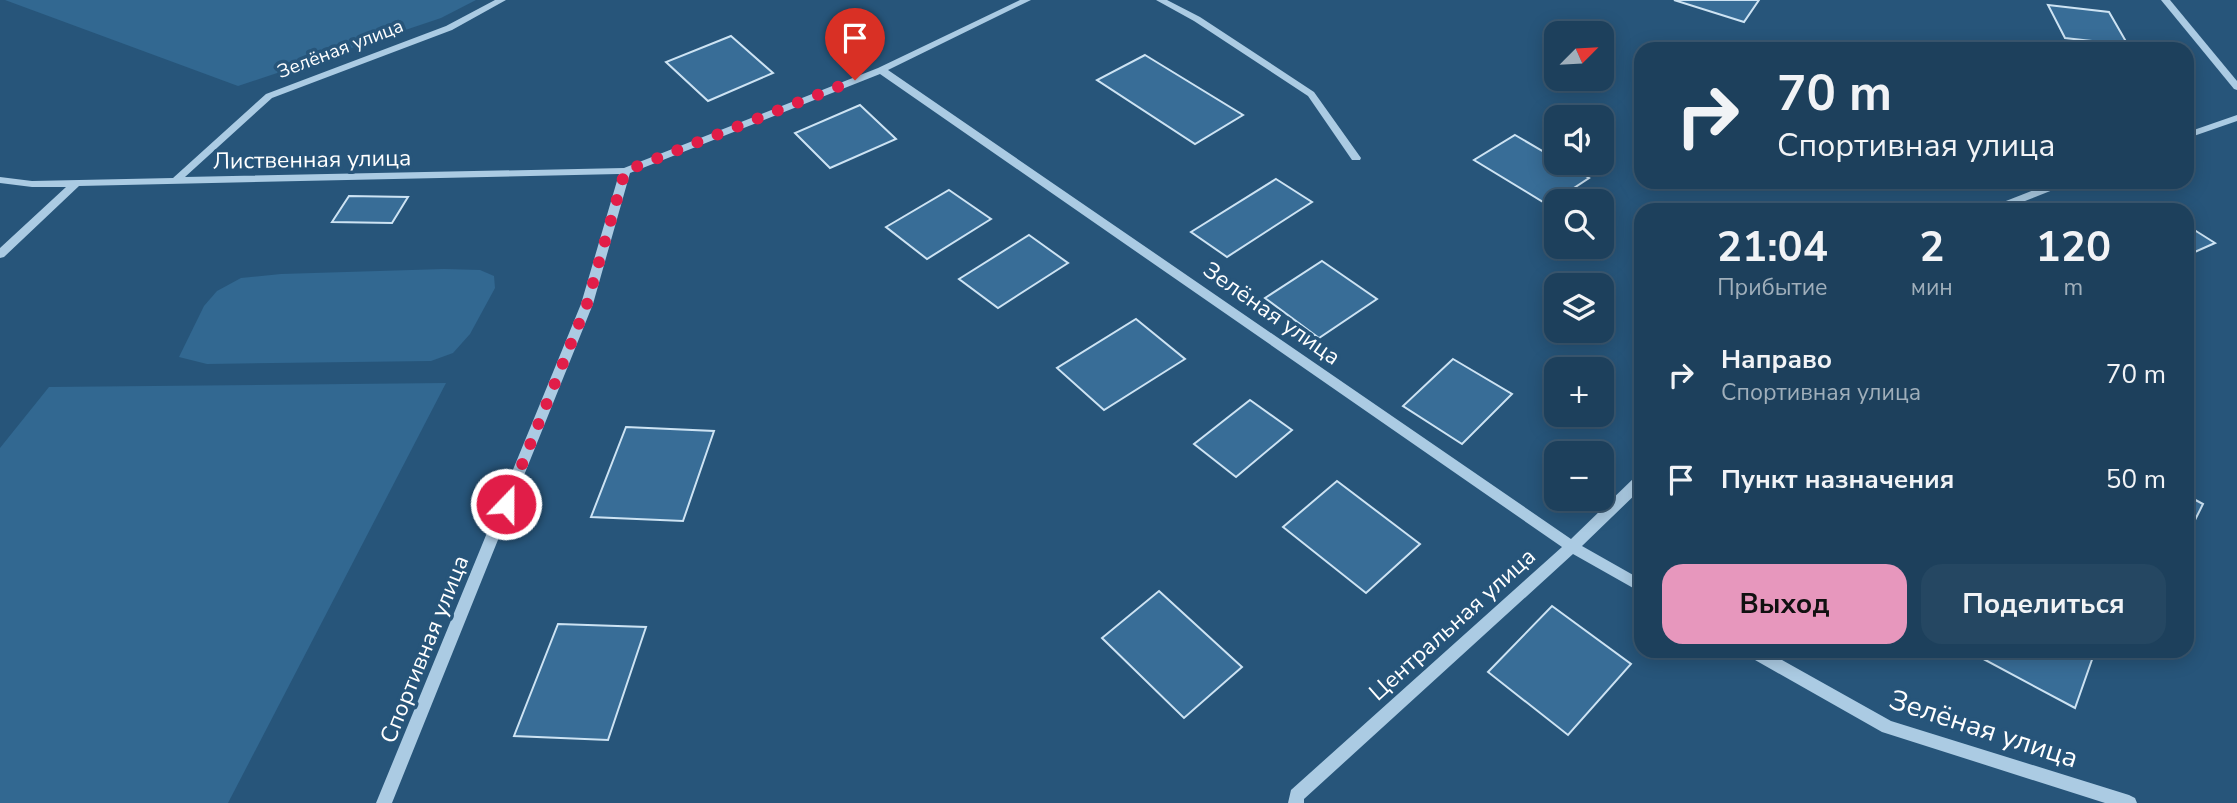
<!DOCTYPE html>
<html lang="ru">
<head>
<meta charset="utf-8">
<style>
	body { margin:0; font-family:"Nunito Sans",sans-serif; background:#254762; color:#f1f3f6; height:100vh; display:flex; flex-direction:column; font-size:26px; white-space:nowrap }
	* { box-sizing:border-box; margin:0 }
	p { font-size:23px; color:#a0afbb }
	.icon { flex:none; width:38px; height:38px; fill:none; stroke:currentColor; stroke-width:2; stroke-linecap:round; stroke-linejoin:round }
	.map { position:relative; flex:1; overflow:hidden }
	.side { position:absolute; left:1634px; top:203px; width:560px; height:455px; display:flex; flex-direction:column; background:#1d405c; border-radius:21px; box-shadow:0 4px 18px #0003,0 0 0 2px #3b5972 }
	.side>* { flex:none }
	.guide { position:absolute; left:1634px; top:42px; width:560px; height:147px; border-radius:21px; box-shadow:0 4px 18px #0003,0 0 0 2px #3b5972; background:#1d405c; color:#f1f3f6; overflow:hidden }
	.needle { width:46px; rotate:66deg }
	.controls { position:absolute; left:1544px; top:21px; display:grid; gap:14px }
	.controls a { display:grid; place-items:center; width:70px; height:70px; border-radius:14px; background:#1d405c; box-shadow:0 4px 18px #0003,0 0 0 2px #3b5972; font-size:35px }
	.pin { position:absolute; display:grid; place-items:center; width:60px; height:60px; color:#fff; margin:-72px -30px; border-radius:50% 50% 50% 0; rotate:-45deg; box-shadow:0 0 7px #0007 }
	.pin .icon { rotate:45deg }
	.me { position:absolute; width:77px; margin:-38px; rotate:22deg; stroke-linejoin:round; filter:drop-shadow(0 0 5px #0008) }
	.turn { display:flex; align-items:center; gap:24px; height:147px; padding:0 28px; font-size:32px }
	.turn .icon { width:91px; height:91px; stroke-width:2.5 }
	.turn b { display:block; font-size:49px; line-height:60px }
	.eta { display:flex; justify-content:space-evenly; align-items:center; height:119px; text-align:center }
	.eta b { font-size:42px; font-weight:700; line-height:49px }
	.action { display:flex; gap:14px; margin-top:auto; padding:14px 28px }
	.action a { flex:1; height:80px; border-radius:21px; background:#e797bd; color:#111; font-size:28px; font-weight:700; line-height:80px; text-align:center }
	.action a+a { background:#254762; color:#f1f3f6 }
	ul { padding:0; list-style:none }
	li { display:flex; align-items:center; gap:21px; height:105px; padding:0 28px }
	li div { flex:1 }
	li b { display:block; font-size:26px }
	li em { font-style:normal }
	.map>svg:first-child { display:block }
	.green { fill:#326891 }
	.building { fill:#386d97; stroke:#cde3f3; stroke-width:2 }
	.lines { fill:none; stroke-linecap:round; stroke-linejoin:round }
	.minor { fill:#abcbe3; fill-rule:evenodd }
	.route { stroke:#e11d48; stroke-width:12; stroke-dasharray:0 21.6 }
	.labels { text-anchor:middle; stroke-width:7; stroke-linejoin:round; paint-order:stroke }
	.far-street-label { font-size:19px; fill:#fff; stroke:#27557a }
	.street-label { font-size:23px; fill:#fff; stroke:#27557a }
	.near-street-label { font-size:28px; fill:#fff; stroke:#27557a }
</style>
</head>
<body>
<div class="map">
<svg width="2237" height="803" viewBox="0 0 2237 803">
	<rect width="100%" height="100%" fill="#27557a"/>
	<g class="green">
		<path d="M5,0H476L441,18L238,86Z"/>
		<path d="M444,269L480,270L494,276L495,288L470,334L453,353L431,361L207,364L179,357L204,306L217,291L241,278L281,274Z"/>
		<path d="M446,383L228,803H0V448L49,387Z"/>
	</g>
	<g class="building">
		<path d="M1674,0H1759L1744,22Z"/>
		<path d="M2048,5L2109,12L2128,45L2065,38Z"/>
		<path d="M731,36L773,73L708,101L666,62Z"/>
		<path d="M1145,55L1243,115L1195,144L1097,80Z"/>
		<path d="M860,105L896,139L830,168L795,133Z"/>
		<path d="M1515,135L1556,159V163H1563L1589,178L1548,205L1474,160Z"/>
		<path d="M1276,179L1312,202L1227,257L1191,232Z"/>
		<path d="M949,190L991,219L927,259L886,227Z"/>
		<path d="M349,196L408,197L392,223L332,222Z"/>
		<path d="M2188,226L2215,243L2188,255Z"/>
		<path d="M1029,235L1068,263L998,308L959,279Z"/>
		<path d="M1322,261L1377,299L1319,338L1265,298Z"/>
		<path d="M1136,319L1185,359L1104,410L1057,368Z"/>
		<path d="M1453,359L1512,394L1462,444L1403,406Z"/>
		<path d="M1250,400L1292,430L1236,477L1194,444Z"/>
		<path d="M626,427L714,431L683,521L591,517Z"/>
		<path d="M1337,481L1420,544L1366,593L1283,527Z"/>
		<path d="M2188,496L2203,504L2188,534Z"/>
		<path d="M1159,591L1242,667L1184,718L1102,638Z"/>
		<path d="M1552,606L1631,664L1568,735L1488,672Z"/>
		<path d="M558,624L646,627L608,740L514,736Z"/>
		<path d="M1975,651H2095L2075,708L1974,654Z"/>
	</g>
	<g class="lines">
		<g class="minor">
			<path d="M495,0H506L452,30L272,98L185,177L624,168L878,68L1020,0H1031L888,70L1571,539L1637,475L1642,474V488L1582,546L1642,580V593L1573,554L1304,799V803H1288L1291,790L1562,547L880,74L630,173L593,304L392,803H376L581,304L619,174L79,186L4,257L0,258V248L66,187H32L0,183V177L32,181L173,178L266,94L446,26Z"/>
			<path d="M1156,0H1167L1200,17L1314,92L1361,158L1360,160H1352L1308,96L1194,21Z"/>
			<path d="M2161,0H2170L2237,81V90L2234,89Z"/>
			<path d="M2237,115V121L2188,138V132Z"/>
			<path d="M2054,182H2069L2068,184L2002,210H1987L1988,208Z"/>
			<path d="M1746,651H1766L1891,721L2129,795L2135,798L2137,803H2105L1882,732L1748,656Z"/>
		</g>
	</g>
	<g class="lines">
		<path class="route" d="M506,504L587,304L625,171L855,80"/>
	</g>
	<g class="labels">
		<g class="far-street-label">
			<text transform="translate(340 48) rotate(-21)" y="7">Зелёная улица</text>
		</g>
		<g class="street-label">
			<text transform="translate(312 159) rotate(-1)" y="8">Лиственная улица</text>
			<text transform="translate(1272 313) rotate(35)" y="8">Зелёная улица</text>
			<text transform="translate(1452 624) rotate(-42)" y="8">Центральная улица</text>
			<text transform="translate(424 649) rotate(-68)" y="8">Спортивная улица</text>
		</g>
		<g class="near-street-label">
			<text transform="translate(1984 728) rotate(18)" y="10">Зелёная улица</text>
		</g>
	</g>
</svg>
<div class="controls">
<a><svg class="needle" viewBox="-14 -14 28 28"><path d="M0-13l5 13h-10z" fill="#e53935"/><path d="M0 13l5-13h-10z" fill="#a0afbb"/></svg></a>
<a><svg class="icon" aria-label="sound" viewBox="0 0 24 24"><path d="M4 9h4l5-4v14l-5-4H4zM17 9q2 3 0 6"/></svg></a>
<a><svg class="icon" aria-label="search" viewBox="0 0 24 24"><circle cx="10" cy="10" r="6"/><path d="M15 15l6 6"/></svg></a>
<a><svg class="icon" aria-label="layers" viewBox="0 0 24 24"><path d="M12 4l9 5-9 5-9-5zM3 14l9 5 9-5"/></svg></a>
<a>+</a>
<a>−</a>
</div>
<div class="pin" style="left:855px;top:80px;background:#d93025"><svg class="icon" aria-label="arrive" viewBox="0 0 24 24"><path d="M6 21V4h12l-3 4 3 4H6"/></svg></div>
<svg class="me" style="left:506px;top:504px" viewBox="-20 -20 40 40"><circle r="17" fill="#e11d48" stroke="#fff" stroke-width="3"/><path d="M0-11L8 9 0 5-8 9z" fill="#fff"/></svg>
<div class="guide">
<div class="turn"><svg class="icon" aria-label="right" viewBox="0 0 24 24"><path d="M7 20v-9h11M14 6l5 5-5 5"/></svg><div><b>70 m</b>Спортивная улица</div></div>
</div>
<section class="side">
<div class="eta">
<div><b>21:04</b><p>Прибытие</p></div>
<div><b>2</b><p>мин</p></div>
<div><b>120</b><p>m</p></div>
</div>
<ul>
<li><svg class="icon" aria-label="right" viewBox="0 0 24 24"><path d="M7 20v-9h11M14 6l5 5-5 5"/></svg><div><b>Направо</b><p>Спортивная улица</p></div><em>70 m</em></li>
<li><svg class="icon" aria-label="arrive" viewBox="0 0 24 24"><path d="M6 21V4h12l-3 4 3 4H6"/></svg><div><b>Пункт назначения</b></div><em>50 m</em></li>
</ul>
<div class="action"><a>Выход</a><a>Поделиться</a></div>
</section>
</div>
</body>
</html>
